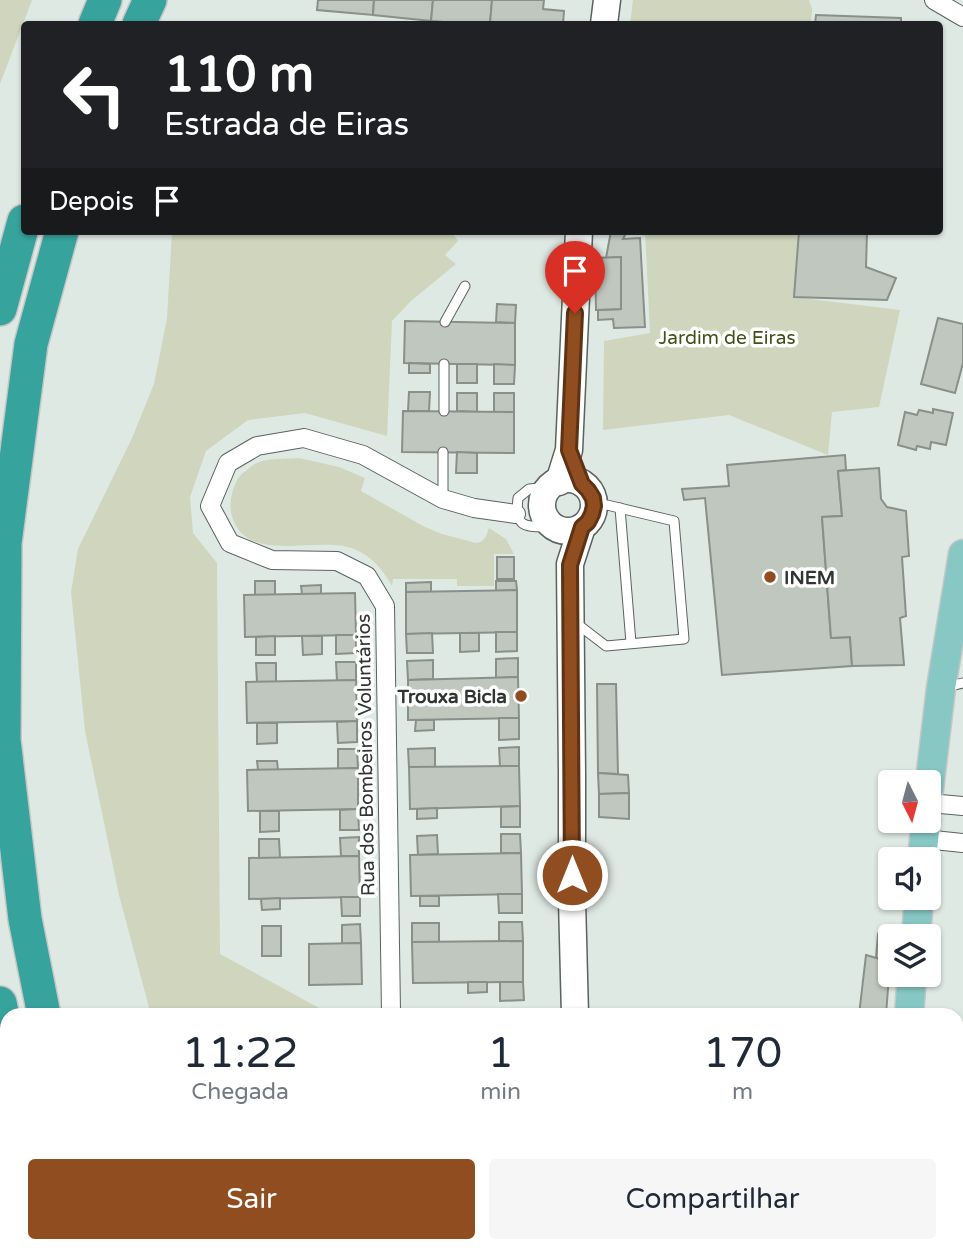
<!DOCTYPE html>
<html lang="pt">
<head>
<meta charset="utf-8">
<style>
	body { margin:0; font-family:"Varela Round",sans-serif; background:#f6f6f7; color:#1f2937; height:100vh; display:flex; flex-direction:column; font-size:26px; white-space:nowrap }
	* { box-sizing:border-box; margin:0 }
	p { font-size:23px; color:#747a83 }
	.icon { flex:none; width:38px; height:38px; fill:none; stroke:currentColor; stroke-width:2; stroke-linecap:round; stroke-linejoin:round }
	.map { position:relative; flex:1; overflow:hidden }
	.sheet { position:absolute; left:0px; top:1008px; width:964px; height:245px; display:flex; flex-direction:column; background:#fff; border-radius:21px 21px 0 0; box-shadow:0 2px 5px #0004 }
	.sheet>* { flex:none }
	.top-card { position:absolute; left:21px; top:21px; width:922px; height:214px; border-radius:7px; box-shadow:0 2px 5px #0004; background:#202124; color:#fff; overflow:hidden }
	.needle { width:46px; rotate:174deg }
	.controls { position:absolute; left:878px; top:770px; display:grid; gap:14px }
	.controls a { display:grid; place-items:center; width:63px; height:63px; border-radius:7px; background:#fff; box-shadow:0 2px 5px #0004; font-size:35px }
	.pin { position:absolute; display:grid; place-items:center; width:60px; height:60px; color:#fff; margin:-72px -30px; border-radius:50% 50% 50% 0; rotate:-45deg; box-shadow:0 0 7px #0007 }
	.pin .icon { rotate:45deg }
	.me { position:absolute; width:77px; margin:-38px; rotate:0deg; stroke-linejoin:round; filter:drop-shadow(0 0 5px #0008) }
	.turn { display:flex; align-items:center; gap:24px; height:147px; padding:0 28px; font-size:32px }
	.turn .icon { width:91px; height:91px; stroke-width:2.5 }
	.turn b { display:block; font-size:49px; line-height:60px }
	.then { display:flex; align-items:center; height:66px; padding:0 28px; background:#0003; gap:14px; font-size:26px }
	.eta { display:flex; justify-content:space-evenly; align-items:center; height:119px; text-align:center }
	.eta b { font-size:42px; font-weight:600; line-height:49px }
	.button { display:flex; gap:14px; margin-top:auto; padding:14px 28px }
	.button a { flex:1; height:80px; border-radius:7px; background:#904d1f; color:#fff; font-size:28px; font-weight:600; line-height:80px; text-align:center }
	.button a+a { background:#f6f6f7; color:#1f2937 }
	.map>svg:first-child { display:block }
	.green { fill:#cfd6bd }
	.building { fill:#c0c7bf; stroke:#899089; stroke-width:2 }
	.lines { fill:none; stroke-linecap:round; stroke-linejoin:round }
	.lane-casing { stroke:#5a635f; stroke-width:11 }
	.street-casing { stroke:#5a635f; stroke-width:20 }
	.secondary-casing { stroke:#5a635f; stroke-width:29 }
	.primary-casing { stroke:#c5c6c6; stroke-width:31 }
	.highway-casing { stroke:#c5c6c6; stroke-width:36 }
	.lane { stroke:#fff; stroke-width:9 }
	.street { stroke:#fff; stroke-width:18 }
	.secondary { stroke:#fff; stroke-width:26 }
	.primary { stroke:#87c8c4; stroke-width:28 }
	.highway { stroke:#37a39d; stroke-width:33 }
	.route-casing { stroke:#5e3214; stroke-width:18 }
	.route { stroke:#904d1f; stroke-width:12 }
	.poi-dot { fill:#904d1f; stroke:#fff; stroke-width:2.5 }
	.labels { text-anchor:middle; stroke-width:7; stroke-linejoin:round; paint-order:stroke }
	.park-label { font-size:19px; fill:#434f15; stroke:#fff }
	.poi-label { font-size:19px; font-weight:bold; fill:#303433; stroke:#fff; text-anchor:start }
	.street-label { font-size:19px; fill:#303433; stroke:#fff }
</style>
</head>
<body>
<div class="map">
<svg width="963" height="1253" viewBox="0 0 963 1253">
	<rect width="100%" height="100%" fill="#dfe9e4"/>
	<g class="green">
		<path d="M0,0H32L0,84Z"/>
		<path d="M633,0H809L812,9L811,24H630Z"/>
		<path d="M172,231H451L458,241L445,255L456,264L411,301L392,321L387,436L305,413L248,420L206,451L190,497L193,533L217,563L220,954L332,1015H151L119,895L85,731L71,592L78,549L132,438L154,384L167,318Z"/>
		<path d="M645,231H798L794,297L900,310L879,407L832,412L828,455L729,415L603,430L604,341L650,333Z"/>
		<path d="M299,458L339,467L365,478L361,491L425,527L442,534L476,543C485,542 486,536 489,528L506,539L514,554H494V586H457V579H393L392,586C383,570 372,556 354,549C318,534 242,568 231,512C229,502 233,484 240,476C242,473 245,472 248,469C251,467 253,464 257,463C265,458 288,459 299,458Z"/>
		<path d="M175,1246H330L328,1253H177Z"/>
	</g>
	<g class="building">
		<path d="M318,0H374L373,15L317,10Z"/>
		<path d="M374,0H433L431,21L373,15Z"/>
		<path d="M433,0H492L490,24H469L431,21Z"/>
		<path d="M492,0H544L543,9L564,11L563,24H490Z"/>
		<path d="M816,15L901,18V24H815Z"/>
		<path d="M611,231H627L623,239L640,238L645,327L614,328L613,319L598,320V310L621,309V257L606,258Z"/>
		<path d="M799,231H887V234L867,233L866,267L896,278L887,300L794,297Z"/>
		<path d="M621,257V309L596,310L595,258Z"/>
		<path d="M497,304L516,305L515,323L496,322Z"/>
		<path d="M938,318L963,324V363L955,393L921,384Z"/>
		<path d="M405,321L515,323V365L404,363Z"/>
		<path d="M409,363L430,364V373H409Z"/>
		<rect x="457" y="364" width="20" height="19"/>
		<path d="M494,364L515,365L514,384H494Z"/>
		<path d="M409,392H430L429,411H408Z"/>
		<path d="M457,393H477V412L457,411Z"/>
		<rect x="494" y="393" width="20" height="19"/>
		<path d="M933,409L953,413L946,445L931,442L930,449L917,446L916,450L898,445L905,412L917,415L919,410L933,413Z"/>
		<path d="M403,411L514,412V453L402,452Z"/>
		<path d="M457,452L477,453V473H456Z"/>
		<path d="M845,455L846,470L838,471L842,516L822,517L831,638L850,637L852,666L722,675L705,498L684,500L682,489L729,486L727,465Z"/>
		<path d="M879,468L881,499L887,507L906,511L909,556L902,557L906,616L900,618L904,665L852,666L850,637L831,638L822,517L842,516L838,471Z"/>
		<rect x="497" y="557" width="17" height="22"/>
		<rect x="255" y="581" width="20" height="14"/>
		<path d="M496,581H516L517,590L496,591Z"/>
		<path d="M431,582V592H406V583Z"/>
		<path d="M321,585V594H302L301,586Z"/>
		<path d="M517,590V632L406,634V592Z"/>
		<path d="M355,593L356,635L245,637L244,595Z"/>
		<path d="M496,632H517V651L496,652Z"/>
		<path d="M432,633L433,653H407L406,634Z"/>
		<path d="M460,633H479V651L460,652Z"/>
		<path d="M336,635H356V653L336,654Z"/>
		<path d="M275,636V655H256V637Z"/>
		<path d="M302,636H322V654L303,655Z"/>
		<path d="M518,658V677L496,678V659Z"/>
		<path d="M433,660V679L408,680L407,661Z"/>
		<path d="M336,662H356V680L337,681Z"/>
		<path d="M256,663H276V682H257Z"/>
		<path d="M518,677L519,718L408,720V680Z"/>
		<path d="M356,680L357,721L247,723L246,682Z"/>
		<path d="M597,684H616L618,774L598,773Z"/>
		<path d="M499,718H519V739L499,740Z"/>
		<path d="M416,720H434V730L415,731Z"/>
		<path d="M357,721V742L338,743L337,722Z"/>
		<path d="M257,723H277V743L257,744Z"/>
		<path d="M519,747V766H500L499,748Z"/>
		<path d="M435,748V767H409L408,749Z"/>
		<path d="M338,749H357L358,768L338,769Z"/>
		<path d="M257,761H277L278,770H258Z"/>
		<path d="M519,766L520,806L410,809L409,767Z"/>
		<path d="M358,768V809L248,811L247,770Z"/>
		<path d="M598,773L628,775L629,793L599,794Z"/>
		<path d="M629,793V819L599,817V794Z"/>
		<path d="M520,806V827H501V807Z"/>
		<path d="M437,808V818L417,819V809Z"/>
		<path d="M358,809L359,830H340V810Z"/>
		<path d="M260,811H279V831L260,832Z"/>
		<path d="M501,834H520L521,853H501Z"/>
		<path d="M437,835L438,854L418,855L417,836Z"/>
		<path d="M359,837V856H341L340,838Z"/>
		<path d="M259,839H279L280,858H259Z"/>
		<path d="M521,853L522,894L411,896L410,855Z"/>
		<path d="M359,856L360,897L249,899V858Z"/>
		<path d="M498,894H522V913H499Z"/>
		<rect x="420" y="896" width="19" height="10"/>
		<path d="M341,897H360V916H342Z"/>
		<path d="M280,898V909L262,910L261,899Z"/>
		<path d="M499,922H522L523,941H499Z"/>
		<rect x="412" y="923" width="27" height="19"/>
		<path d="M360,924L361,943L342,944V925Z"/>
		<rect x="262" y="926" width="19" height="30"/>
		<path d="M878,934L891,938L890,962L876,958Z"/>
		<path d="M523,941V982L413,983L412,942Z"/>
		<path d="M361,943L362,984L309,985V944Z"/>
		<path d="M866,955L890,962L886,1015H859Z"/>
		<path d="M468,982H487V992L468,993Z"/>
		<path d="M500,982H523L524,1000L500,1001Z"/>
		<path d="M957,1168L963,1169V1248L944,1246H957Z"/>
		<path d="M360,1246H383L381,1253H358Z"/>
		<path d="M398,1246H454L453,1248L456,1249L454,1253H395Z"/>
		<path d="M808,1246H851V1253H807Z"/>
	</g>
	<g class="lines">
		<g class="lane-casing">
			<g id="lane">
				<path d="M445,322L465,286"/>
				<path d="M444,411V364"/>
				<path d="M550,487L529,489L518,498C514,531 527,526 554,527"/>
				<path d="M443,499V452"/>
				<path d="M620,508L631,643"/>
				<path d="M576,623L606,646L684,639L674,521L607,505L594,506"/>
				<path d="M946,687L963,683"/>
			</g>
		</g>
		<g class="street-casing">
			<g id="street">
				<path d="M934,0L963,17"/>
				<path d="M929,803L963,806"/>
				<path d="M924,839L963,843"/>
				<path d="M392,1015L391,1012L385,606L367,576L337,561L272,560L230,543L210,506L228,463L257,446L304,438L363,455L443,499L474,508L516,514"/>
			</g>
		</g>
		<g class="secondary-casing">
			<g id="secondary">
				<path d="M604,24L607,0"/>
				<circle cx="568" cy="505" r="26"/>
				<path d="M559,482L569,450L579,231"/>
				<path d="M575,1015L572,900V773L570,564L582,527"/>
				<path d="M555,1253L556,1246"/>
			</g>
		</g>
		<g class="primary-casing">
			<g id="primary">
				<path d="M929,789L941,688L963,554"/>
				<path d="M922,859L926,821"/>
				<path d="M916,936L919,898"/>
				<path d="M909,1015L912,975"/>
				<path d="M887,1253V1246"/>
			</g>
		</g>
		<g class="highway-casing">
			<g id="highway">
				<path d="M95,24L105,0"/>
				<path d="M139,24L150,0"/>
				<path d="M0,309L24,221"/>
				<path d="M0,1003L7,1036"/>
				<path d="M44,1015L25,919L4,740L5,543L31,344L62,231"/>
				<path d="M57,1246L59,1253"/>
				<path d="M98,1246L100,1253"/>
			</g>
		</g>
		<use href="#lane" class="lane"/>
		<use href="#street" class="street"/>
		<use href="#secondary" class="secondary"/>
		<use href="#primary" class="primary"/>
		<use href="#highway" class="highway"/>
	</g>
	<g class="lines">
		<g class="route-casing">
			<path id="route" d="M572,875L570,565L582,527L588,522L592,514L594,506L593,498L588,490L582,484L569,450L575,313"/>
		</g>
		<use href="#route" class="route"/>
	</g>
	<g class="poi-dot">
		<circle cx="770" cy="577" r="7"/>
		<circle cx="521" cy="696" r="7"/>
	</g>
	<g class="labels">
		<g class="park-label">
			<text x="727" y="344">Jardim de Eiras</text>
		</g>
		<g class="poi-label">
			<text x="784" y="584">INEM</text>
			<text x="507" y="703" text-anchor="end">Trouxa Bicla</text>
		</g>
		<g class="street-label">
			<text transform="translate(365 755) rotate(-91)" y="7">Rua dos Bombeiros Voluntários</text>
		</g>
	</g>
</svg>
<div class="controls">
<a><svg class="needle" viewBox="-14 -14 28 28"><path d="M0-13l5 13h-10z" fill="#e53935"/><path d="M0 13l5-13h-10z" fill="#747a83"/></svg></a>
<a><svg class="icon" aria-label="sound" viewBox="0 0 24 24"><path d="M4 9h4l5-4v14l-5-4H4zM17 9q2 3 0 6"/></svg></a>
<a><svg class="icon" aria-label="layers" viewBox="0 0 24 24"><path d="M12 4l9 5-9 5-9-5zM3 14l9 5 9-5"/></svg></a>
</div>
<div class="pin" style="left:575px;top:313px;background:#d93025"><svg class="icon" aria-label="arrive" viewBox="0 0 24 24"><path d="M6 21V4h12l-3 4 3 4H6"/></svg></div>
<svg class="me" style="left:572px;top:875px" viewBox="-20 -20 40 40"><circle r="17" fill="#904d1f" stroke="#fff" stroke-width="3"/><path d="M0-11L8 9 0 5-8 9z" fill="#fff"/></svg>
<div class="top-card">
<div class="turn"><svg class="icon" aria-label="left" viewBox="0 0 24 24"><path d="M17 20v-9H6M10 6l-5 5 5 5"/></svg><div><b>110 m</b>Estrada de Eiras</div></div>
<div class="then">Depois<svg class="icon" aria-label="arrive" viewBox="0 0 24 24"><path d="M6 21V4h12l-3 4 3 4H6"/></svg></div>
</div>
<section class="sheet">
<div class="eta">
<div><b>11:22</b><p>Chegada</p></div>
<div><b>1</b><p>min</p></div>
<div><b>170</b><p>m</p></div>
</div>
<div class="button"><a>Sair</a><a>Compartilhar</a></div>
</section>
</div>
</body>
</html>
